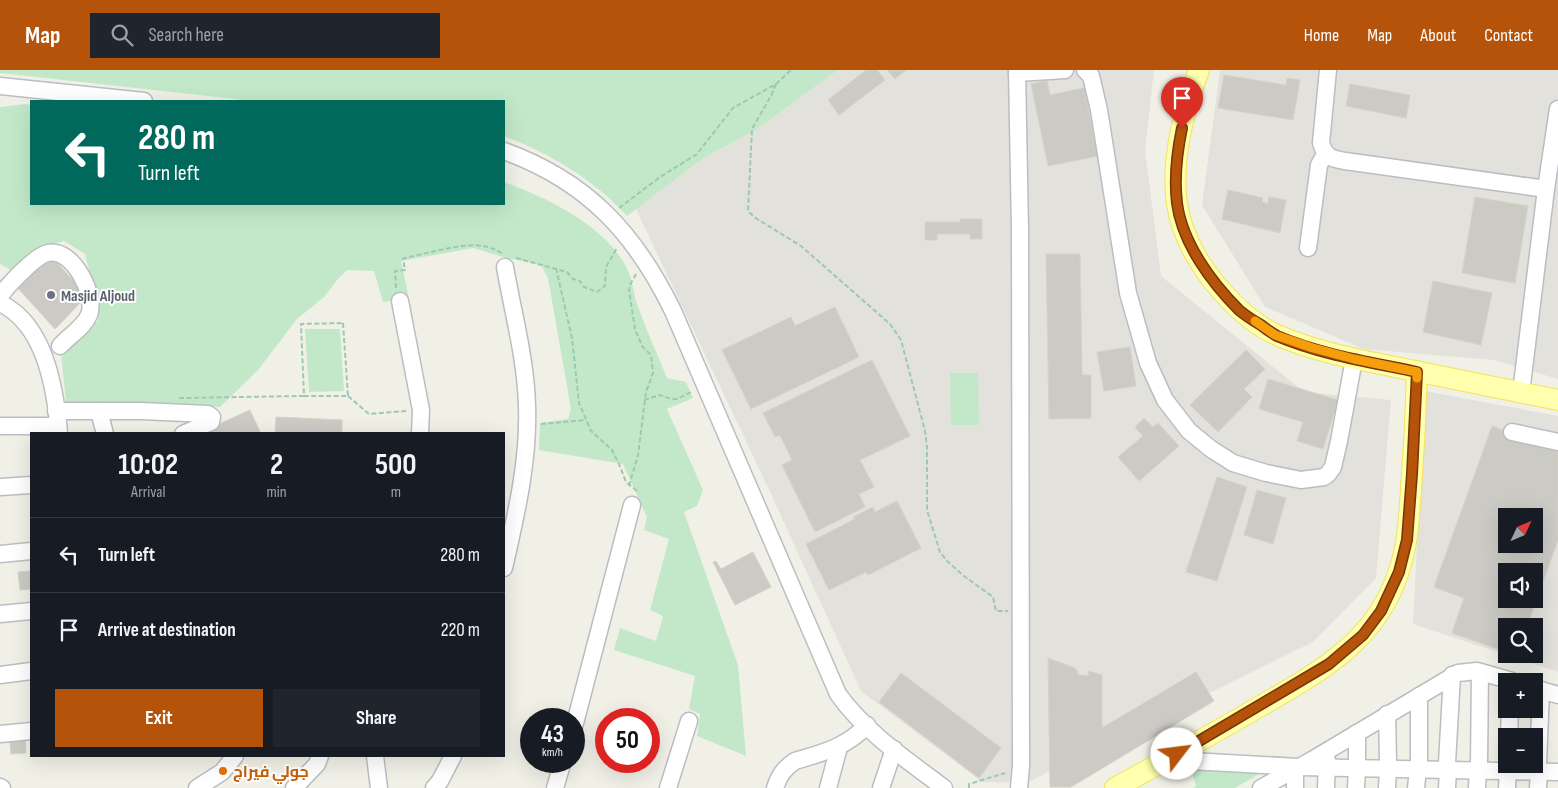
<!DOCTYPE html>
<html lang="en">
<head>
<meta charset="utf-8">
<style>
	body { margin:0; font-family:"Sofia Sans Condensed",Cairo,sans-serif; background:#20242c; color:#f1f3f6; height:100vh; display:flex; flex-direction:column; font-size:19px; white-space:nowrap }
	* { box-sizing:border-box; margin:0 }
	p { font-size:16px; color:#9ea1a6 }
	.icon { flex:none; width:28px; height:28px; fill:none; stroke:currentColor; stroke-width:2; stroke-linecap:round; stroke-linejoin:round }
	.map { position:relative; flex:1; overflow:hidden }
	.details { position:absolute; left:30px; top:362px; width:475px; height:325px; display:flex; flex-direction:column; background:#171b24; border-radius:0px; box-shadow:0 5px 20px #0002 }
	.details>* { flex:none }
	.guide { position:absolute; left:30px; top:30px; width:475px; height:105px; border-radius:0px; box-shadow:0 5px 20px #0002; background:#00695c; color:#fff; overflow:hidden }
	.needle { width:32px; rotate:46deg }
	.controls { position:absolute; left:1498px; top:438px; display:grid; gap:10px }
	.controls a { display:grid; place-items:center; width:45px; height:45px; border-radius:0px; background:#171b24; box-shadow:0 5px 20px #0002; font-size:25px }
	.speed { position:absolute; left:520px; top:638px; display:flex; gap:10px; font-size:25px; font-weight:700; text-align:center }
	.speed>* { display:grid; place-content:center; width:65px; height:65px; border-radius:50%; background:#171b24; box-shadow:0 5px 20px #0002; line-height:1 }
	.speed small { font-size:12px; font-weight:400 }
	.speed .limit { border:8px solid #d22; background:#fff; color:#111 }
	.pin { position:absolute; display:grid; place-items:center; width:42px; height:42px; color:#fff; margin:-51px -21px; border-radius:50% 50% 50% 0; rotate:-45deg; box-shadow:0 0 5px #0007 }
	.pin .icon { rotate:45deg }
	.me { position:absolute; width:55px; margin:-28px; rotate:60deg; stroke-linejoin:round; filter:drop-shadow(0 0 4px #0008) }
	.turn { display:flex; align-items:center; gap:18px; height:105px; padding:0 25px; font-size:22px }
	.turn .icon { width:65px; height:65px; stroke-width:2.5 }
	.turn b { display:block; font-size:35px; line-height:42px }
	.eta { display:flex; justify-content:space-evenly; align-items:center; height:85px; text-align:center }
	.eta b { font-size:30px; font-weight:700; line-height:35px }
	.cta { display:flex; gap:10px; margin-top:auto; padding:10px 25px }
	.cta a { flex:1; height:58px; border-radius:0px; background:#b45309; color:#fff; font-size:20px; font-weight:700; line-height:58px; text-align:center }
	.cta a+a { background:#20242c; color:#f1f3f6 }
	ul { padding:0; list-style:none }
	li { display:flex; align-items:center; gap:15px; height:75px; padding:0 25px; border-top:1px solid #363941 }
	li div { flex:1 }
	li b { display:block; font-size:19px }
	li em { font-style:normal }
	header { display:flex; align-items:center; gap:30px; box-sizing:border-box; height:70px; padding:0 25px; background:#b45309; color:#fff }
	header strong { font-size:24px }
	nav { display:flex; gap:28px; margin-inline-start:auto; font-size:18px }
	.search { width:350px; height:45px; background:#20242c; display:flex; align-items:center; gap:12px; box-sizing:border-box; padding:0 18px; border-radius:0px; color:#9ea1a6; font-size:19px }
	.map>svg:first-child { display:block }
	.industrial { fill:#e2e1db; fill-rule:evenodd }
	.green { fill:#c3e8c9 }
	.building { fill:#cccac4; stroke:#d5d3c5; fill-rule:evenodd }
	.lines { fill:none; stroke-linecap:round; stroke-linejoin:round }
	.minor-casing { stroke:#bbbdc2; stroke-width:19 }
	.major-casing { stroke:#f4e25c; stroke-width:22 }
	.path { stroke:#9cc9b0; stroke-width:2; stroke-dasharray:5 2.5; stroke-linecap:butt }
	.minor { stroke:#fff; stroke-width:16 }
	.major { stroke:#ffffad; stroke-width:20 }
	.route-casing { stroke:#753606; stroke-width:12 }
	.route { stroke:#b45309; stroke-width:9 }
	.slow { stroke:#f59e0b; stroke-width:9 }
	.worship-dot { fill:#6b7280; stroke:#fff; stroke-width:2 }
	.food-dot { fill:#e8710a; stroke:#fff; stroke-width:2 }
	.labels { text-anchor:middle; stroke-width:4; stroke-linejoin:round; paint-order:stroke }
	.worship-label { font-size:16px; font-weight:bold; fill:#5b616d; stroke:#fff; text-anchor:start }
	.food-label { font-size:16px; font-weight:bold; fill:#c56008; stroke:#fff; text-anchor:start }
</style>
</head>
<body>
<header>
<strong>Map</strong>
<div class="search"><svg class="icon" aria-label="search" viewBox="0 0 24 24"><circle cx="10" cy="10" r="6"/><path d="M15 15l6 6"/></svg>Search here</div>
<nav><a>Home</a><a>Map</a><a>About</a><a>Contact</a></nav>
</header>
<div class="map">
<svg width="1558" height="718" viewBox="0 0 1558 718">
	<rect width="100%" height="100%" fill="#f0f0e7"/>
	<g class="industrial">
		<path d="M838,0H1154L1145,81L1161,206L1304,322L1391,330L1376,508L1313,572L1026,713L982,712L861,621L772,426L636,139L705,87L754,61Z"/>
		<path d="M1220,0H1558V309L1494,290L1364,279L1265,237L1202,135Z"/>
		<path d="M1425,321L1558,346V602L1413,554ZM1506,446H1534V474H1506ZM1506,501H1534V529H1506ZM1506,556H1534V584H1506Z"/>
	</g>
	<g class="green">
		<path d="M0,0H838L754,61L705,87L627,146C593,109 550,84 504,66V31H253L0,3Z"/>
		<path d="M25,34L31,35V134H504V112C546,127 609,157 628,201C633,211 633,223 637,234C646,259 657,284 667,308L686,312L693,328L667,339L703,420L697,436L684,442L738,595L746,686L697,666L700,644L689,639L695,606L614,580L620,558L656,571L663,546L650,540L669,469L644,460L647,447L623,394L539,380L540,353L568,349L571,339L548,208L541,195L503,187L473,178L401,191L409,229L383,232L374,201L347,200L338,209L324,227L297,249L258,300L220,337L66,334L61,282L98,251L99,238L85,184L64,171L36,179L11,200L0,194V37Z"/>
		<path d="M305,259H340L344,321L309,322Z"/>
		<path d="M950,303H978L979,355H951Z"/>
		<path d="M1191,700H1266L1235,718H1193L1196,716Z"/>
	</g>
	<g class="building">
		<path d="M866,0H877L885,10L839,45L828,30Z"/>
		<path d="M887,0H906L895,9Z"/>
		<path d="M1224,5L1286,15L1287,8L1300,10L1293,50L1218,38Z"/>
		<path d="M1047,11L1050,25L1084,18L1098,86L1048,96L1031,14Z"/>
		<path d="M1350,14L1410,25L1406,48L1346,36Z"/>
		<path d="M1228,120L1263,128L1262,132L1268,134L1269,127L1286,130L1280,163L1222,149Z"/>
		<path d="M1475,127L1528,136L1515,213L1462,203Z"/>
		<path d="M960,149H982V169H970V164H937V170H925V152H960Z"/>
		<path d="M49,184L83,221L76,228L80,233L55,259L17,217Z"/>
		<path d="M1046,184H1080L1082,305H1091V348L1049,349Z"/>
		<path d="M1433,211L1492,223L1481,275L1423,262Z"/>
		<path d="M835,237L859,287L751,339L722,280L791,247L795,256Z"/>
		<path d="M1130,277L1136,316L1104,321L1097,282Z"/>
		<path d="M1246,280L1265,299L1244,319L1252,327L1218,362L1190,335Z"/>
		<path d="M872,290L910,366L860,390L874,417L859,424L865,437L815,462L782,395L792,390L780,365L775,367L763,343Z"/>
		<path d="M1268,309L1338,330L1323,379L1297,371L1303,352L1259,339Z"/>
		<path d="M250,340L261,364H197Z"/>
		<path d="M276,347L342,350V364H275Z"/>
		<path d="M1144,348L1153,357L1158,353L1179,376L1139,411L1118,387L1143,366L1135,357Z"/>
		<path d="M1492,356L1558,381V470L1527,556H1506V582L1452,563L1464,528L1434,517ZM1506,446H1534V474H1506ZM1506,501H1534V529H1506Z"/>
		<path d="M1217,407L1247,417L1217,511L1186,502Z"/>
		<path d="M1257,420L1286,428L1273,474L1244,465Z"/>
		<path d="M897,431L921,478L868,505L866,502L829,520L806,474L855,449L853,447L873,437L875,442Z"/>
		<path d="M753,482L771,517L735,535L713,492L716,491L721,499Z"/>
		<path d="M30,501L31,519L20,520L18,502Z"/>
		<path d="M1048,588L1075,598L1079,605L1089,606L1088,601L1102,605V658L1196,602L1214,631L1071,717H1050Z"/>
		<path d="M901,603L1001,678L979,708L879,632Z"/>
		<path d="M25,664L26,683L11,684L10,672L16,671V665Z"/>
	</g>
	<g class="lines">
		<g class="minor-casing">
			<g id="minor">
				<path d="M1017,0L1020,160L1021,696L1019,718"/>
				<path d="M1085,0L1091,6L1099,40L1128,223L1148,293L1165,330L1189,361L1211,379L1233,393L1266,403L1301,410L1324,407L1328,404L1333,397L1339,371L1354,289"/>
				<path d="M1328,0L1321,73C1325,87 1332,89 1345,91L1546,119"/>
				<path d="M1017,3L1065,0"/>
				<path d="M0,16L144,31"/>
				<path d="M504,81C587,111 635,163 673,241L838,624C865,662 907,690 944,718"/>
				<path d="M1308,178L1319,95L1325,84"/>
				<path d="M0,226C8,215 36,185 48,183C72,177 97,225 89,245C84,257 69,266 60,276"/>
				<path d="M400,231L421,340L420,364"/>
				<path d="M0,233C5,235 9,238 13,241C47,267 56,323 59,364"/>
				<path d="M1521,323L1546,119L1558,39"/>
				<path d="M56,341H141L208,344L212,347L211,352L183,364"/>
				<path d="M99,341L105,364"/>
				<path d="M0,356H58"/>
				<path d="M1512,362L1558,372"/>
				<path d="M0,417L31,415"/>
				<path d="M0,484L31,481"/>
				<path d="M504,498C516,445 529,391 527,336C526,290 513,243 505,197"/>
				<path d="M0,544L31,541"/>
				<path d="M0,605L31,601"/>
				<path d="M1534,618L1558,625"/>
				<path d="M1419,626V692"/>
				<path d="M1387,644L1388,692"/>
				<path d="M574,657L632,435"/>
				<path d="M1357,663V691"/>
				<path d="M0,664L31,661"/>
				<path d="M1509,666L1510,639"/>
				<path d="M1177,684L1191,691L1299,697L1558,702"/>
				<path d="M375,686L379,718"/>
				<path d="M1447,693L1452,605"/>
				<path d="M1479,694L1480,602"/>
				<path d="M1538,695L1541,620"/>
				<path d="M0,717L2,718"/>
				<path d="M197,718L222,702L235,686"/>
				<path d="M294,718L317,694L320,686"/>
				<path d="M434,718L440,711L453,686"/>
				<path d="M555,718L563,691"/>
				<path d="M668,718L689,651"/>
				<path d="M775,718C779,706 784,698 795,691C822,683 847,677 867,655"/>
				<path d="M828,718L839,677"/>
				<path d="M881,718L894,679"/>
				<path d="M1261,718L1312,690L1458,603L1477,601L1512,611"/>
				<path d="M1295,718V699"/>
				<path d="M1326,718L1327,690"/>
				<path d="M1356,718L1357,698"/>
				<path d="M1387,718L1388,698"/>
				<path d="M1416,718L1418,699"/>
				<path d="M1447,718L1448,700"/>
				<path d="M1477,718L1478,700"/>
				<path d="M1507,718L1508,701"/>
				<path d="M1538,718L1539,701"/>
			</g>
		</g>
		<g class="major-casing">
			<g id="major">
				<path d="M1199,0C1183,42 1171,89 1177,134C1182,168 1203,202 1226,226C1240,241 1258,257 1277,265C1318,283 1362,290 1405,299C1456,309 1507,320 1558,330"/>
				<path d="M1115,718C1159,694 1203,669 1247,644C1309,607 1373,578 1398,504C1408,476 1409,448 1411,419C1414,380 1416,341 1417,301"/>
			</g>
		</g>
		<g class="path">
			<path d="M776,14L771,26L752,59L748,141L754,147L801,176L890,254L901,270L925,361L927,377V440L940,482L947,491L964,506L993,527L996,541H1008"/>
			<path d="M619,138L660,107L697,84L733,38L776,14L791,0"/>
			<path d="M516,188L567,202L573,209L580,211L584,217L597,222L605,216L606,197L617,178"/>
			<path d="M556,198L572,268L579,333L591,361L612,380L619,394L626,412L637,421"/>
			<path d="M396,218L395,201L405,200L403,189L405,188C424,184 466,172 483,176C490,177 496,180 502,183"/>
			<path d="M343,253L348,326H304L301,254Z"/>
			<path d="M348,326L369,344L406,341"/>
			<path d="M179,328L304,326"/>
			<path d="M644,330L660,325L671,329H677L693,321"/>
			<path d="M541,354L586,350"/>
			<path d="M629,416L638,385L646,322L653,303L651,285L642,276L635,259L629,220L630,215L636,204"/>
			<path d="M969,718V714L1005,703"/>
		</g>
		<use href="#minor" class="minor"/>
		<use href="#major" class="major"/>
	</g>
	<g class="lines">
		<g class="route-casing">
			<path id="route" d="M1177,684L1329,594L1363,565L1381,541L1399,502L1407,470L1412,404L1417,302C1370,292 1322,285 1277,266C1272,263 1266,259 1261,255C1254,251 1246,246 1239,240C1212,213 1182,173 1177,133C1174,108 1177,82 1182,58"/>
		</g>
		<use href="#route" class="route"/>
		<path class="slow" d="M1255,251L1275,265L1313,278L1354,289L1417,302V308"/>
	</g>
	<circle class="worship-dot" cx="51" cy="225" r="5"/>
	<circle class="food-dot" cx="223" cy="701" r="5"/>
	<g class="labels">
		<g class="worship-label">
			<text x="61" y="231">Masjid Aljoud</text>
		</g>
		<g class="food-label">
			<text x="233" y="707">جولي فيراج</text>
		</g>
	</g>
</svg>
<div class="controls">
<a><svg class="needle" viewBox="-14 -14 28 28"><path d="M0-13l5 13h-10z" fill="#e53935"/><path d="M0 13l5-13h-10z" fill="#9ea1a6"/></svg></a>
<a><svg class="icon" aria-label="sound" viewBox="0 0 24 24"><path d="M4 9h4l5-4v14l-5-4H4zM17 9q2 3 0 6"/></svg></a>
<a><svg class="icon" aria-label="search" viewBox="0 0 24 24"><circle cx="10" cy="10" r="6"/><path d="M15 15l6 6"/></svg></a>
<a>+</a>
<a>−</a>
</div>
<div class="speed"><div>43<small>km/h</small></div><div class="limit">50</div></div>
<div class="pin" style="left:1182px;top:58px;background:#d93025"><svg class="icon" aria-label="arrive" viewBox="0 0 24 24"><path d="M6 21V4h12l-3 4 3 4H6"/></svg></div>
<svg class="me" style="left:1177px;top:684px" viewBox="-20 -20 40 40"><circle r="19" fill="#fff"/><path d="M0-13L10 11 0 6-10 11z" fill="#b45309"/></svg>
<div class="guide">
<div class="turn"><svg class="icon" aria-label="left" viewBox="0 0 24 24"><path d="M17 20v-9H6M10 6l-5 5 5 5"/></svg><div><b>280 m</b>Turn left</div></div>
</div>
<section class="details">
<div class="eta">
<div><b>10:02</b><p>Arrival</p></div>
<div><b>2</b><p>min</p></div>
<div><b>500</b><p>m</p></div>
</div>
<ul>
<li><svg class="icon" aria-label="left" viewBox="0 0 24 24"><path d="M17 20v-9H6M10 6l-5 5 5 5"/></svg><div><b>Turn left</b></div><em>280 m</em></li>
<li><svg class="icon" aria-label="arrive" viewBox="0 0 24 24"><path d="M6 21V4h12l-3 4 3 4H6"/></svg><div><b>Arrive at destination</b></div><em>220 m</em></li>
</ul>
<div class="cta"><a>Exit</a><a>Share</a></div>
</section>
</div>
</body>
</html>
